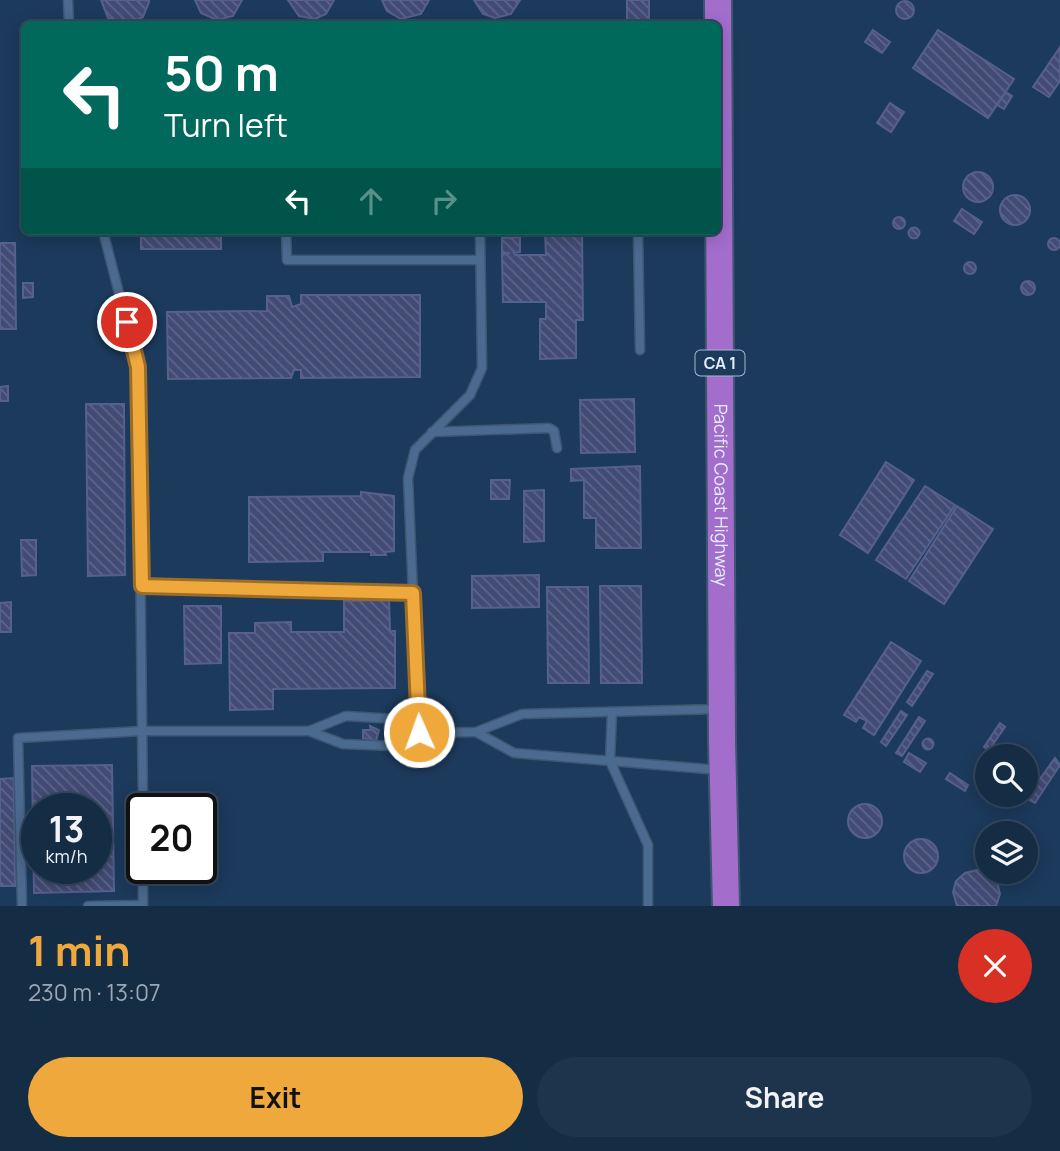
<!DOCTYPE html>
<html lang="en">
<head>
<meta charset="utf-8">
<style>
	body { margin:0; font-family:Manrope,sans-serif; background:#1e344c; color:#f1f3f6; height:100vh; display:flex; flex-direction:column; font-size:26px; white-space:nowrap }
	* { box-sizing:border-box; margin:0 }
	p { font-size:23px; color:#9da7b3 }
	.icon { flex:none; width:38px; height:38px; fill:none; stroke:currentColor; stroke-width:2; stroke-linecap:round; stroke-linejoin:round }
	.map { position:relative; height:906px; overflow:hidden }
	.panel { display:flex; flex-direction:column; background:#152c45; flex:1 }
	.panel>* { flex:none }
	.banner { position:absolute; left:21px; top:21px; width:700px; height:214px; border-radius:10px; box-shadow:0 4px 18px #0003,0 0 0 2px #34485e; background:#00695c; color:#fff; overflow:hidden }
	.buttons { position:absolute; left:975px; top:744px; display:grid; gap:14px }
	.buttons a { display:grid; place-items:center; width:63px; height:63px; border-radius:50%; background:#152c45; box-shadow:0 4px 18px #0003,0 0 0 2px #34485e; font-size:35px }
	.speed { position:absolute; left:21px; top:793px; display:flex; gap:14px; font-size:35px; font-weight:700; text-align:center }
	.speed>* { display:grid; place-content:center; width:91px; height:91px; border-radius:50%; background:#152c45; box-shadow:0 4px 18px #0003,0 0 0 2px #34485e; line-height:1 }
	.speed small { font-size:18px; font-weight:400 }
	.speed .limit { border:4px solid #111; border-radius:10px; background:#fff; color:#111 }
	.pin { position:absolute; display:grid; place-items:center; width:60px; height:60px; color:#fff; margin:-30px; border:4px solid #fff; border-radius:50%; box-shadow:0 2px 7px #0007 }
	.me { position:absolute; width:77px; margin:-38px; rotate:358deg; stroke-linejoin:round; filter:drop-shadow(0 0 5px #0008) }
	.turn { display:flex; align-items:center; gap:24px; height:147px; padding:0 28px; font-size:32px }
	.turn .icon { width:91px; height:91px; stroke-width:2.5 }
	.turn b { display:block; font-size:49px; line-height:60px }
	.lanes { display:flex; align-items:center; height:66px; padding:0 28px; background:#0003; justify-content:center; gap:35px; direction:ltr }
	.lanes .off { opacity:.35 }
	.round { display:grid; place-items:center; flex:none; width:74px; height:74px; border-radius:37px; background:#1e344c }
	.overview { display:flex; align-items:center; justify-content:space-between; height:119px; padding:0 28px }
	h1 { font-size:42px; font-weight:700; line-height:52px; color:#eea83c }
	.action { display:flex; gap:14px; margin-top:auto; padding:14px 28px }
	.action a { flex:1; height:80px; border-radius:42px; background:#eea83c; color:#111; font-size:28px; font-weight:700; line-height:80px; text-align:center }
	.action a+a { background:#1e344c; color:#f1f3f6 }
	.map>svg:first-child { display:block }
	.building { fill:url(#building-back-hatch); stroke:#56608c; stroke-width:2; fill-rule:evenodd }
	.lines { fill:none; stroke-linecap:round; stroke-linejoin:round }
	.service-casing { stroke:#3e5671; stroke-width:11 }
	.trunk-casing { stroke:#3e5671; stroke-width:30 }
	.service { stroke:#4b6a8f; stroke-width:8 }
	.trunk { stroke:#a36dcc; stroke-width:26 }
	.route-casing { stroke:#9b6d27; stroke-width:18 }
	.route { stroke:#eea83c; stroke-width:12 }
	.labels { text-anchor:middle; stroke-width:6; stroke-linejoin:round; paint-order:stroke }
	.shield { fill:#1c3a5c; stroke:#a8b8cb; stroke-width:2 }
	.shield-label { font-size:16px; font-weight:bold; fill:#e4eefb }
	.street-label { font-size:18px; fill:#e4eefb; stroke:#1c3a5c }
</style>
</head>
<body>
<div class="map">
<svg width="1060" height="906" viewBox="0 0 1060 906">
	<defs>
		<pattern id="building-back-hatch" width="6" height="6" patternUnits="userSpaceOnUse" patternTransform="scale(1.75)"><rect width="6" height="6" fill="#424b74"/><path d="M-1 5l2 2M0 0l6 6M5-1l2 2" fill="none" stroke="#5d6589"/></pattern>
	</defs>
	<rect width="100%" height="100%" fill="#1c3a5c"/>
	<g class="building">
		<path d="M101,0H149V2L143,17L128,24L108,18Z"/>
		<path d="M195,0H242L233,16L217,20L201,13Z"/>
		<path d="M288,0H334L326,14L315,19L299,16Z"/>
		<path d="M382,0H429L421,14L401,19L387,11Z"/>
		<path d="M520,0L511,14L495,18L483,14L474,0Z"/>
		<rect x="627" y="0" width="22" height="24"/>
		<circle cx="905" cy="10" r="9"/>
		<path d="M873,30L890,42L882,53L865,42Z"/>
		<path d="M938,30L1014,79L988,118L913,68Z"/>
		<path d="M1060,47V81L1049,97L1033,87Z"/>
		<path d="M1006,92L1012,96L1004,109L997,105Z"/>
		<path d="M890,103L904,112L891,132L877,123Z"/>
		<circle cx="978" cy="187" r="15"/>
		<circle cx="1015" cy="210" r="15"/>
		<path d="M962,209L982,222L974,234L954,221Z"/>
		<circle cx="899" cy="223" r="6"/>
		<circle cx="914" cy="233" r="5.5"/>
		<rect x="141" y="231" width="80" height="18"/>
		<path d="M545,231H582L583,320H576V358L540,359V319H546V302H503L502,255L510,253H502V238L520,237V252L514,253L515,255H546Z"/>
		<circle cx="1054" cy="244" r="6"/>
		<path d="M0,243H15L16,329H0Z"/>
		<circle cx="970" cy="268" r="6"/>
		<circle cx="1028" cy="288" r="7"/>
		<path d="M23,283H33V297L23,298Z"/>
		<path d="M301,295H420V377L301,378V370H294L291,378L168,379L167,312L267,311V296H289L292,307L301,304Z"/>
		<path d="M8,386V401H0V387Z"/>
		<path d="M634,399L635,452L581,453L580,400Z"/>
		<path d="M86,404H124L125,575L88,576Z"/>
		<path d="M886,462L914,480L868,553L840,535Z"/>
		<path d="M640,466L641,548H596V518H584V480L571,481V469Z"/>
		<path d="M491,480H510L509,499H491Z"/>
		<path d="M925,486L955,505L906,579L876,560Z"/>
		<path d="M544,490V541L524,542V491Z"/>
		<path d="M361,492L394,496V551L385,552L386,555H371V552H323V561L249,562V497L361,496Z"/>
		<path d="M957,506L993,529L944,604L909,581Z"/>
		<path d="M21,540H36V575L22,576Z"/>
		<path d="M539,575V607L472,608V576Z"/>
		<path d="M600,586H641L642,683H601Z"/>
		<path d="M547,587H588L589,683H548Z"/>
		<path d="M389,600L390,631H395V688L273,689V709L230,710L229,633H255V623L291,622V632H344V601Z"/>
		<path d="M11,602V632H0V603Z"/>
		<path d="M184,606H221V663L185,664Z"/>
		<path d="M891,642L921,661L874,735L863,728L867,721L859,717L856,722L844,715Z"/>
		<path d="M927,671L933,674L912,706L907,702Z"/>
		<path d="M901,711L907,715L886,746L881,742Z"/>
		<path d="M919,717L925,721L902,756L896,753Z"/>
		<path d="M1000,723L1005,727L989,750L984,747Z"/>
		<path d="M370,726L379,730L376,741L363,738V730H371Z"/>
		<circle cx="928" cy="744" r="5.5"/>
		<path d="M909,753L926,763L920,772L904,762Z"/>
		<path d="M1055,758L1060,765L1035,803L1026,798Z"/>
		<path d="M112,765L114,891L34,893L32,766ZM37,808H96V868H37Z"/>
		<path d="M950,773L968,785L965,791L946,779Z"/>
		<path d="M14,778L15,886H0V779Z"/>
		<circle cx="865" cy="821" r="17"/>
		<circle cx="921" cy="856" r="17"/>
		<path d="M977,870L989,873L997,882L1000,894L996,906H957L953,892L956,881L965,873Z"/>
	</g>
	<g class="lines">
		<g class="service-casing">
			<g id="service">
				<path d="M68,0L69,24"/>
				<path d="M103,231L138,367L143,808"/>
				<path d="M286,231L287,260H480"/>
				<path d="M638,231L640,350"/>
				<path d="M432,432L549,428L554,431L557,448"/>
				<path d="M142,586L413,593"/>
				<path d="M612,712L610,761L648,845V906"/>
				<path d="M309,731L346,716L395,719L413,733"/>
				<path d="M419,732L408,478L415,450L470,395L482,368L480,231"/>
				<path d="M476,732L514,753L719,770"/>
				<path d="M143,868V906"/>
				<path d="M22,906L18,738L142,731H309L343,744L394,746L413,733L476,732L522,714L719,709"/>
				<path d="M88,906L143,905"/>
			</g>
		</g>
		<g class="trunk-casing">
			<g id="trunk">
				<path id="s1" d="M718,0L722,742L726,906"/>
			</g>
		</g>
		<use href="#service" class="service"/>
		<use href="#trunk" class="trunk"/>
	</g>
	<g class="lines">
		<g class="route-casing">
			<path id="route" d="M127,322L138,367L142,586L413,593L419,732"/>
		</g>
		<use href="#route" class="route"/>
	</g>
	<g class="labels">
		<rect class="shield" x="695.5" y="350.5" width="49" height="25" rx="5"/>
		<g class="shield-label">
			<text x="720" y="369">CA 1</text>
		</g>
		<g class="street-label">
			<text dy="6" stroke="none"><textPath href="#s1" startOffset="495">Pacific Coast Highway</textPath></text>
		</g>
	</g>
</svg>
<div class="buttons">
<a><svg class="icon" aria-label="search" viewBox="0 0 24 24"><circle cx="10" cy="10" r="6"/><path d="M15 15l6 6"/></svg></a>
<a><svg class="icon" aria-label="layers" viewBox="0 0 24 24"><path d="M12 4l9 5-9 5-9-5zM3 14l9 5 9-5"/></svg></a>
</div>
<div class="speed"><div>13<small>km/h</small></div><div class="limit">20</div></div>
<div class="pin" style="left:127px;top:322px;background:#d93025"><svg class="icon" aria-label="arrive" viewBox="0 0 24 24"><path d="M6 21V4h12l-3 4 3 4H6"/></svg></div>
<svg class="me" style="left:419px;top:732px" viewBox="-20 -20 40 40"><circle r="17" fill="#eea83c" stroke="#fff" stroke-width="3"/><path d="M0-11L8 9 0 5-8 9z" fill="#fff"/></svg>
<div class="banner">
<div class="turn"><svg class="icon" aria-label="left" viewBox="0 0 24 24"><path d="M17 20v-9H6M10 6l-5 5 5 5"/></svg><div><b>50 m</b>Turn left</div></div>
<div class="lanes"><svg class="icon" aria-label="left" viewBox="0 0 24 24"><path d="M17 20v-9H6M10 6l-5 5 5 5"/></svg><svg class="icon off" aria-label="ahead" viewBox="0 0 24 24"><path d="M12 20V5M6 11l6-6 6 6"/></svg><svg class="icon off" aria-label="right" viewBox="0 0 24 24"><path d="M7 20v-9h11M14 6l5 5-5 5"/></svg></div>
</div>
</div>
<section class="panel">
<div class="overview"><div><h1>1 min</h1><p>230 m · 13:07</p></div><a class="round" style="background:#d93025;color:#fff"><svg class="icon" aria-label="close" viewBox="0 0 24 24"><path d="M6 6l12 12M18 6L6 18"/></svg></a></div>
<div class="action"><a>Exit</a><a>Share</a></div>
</section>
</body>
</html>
